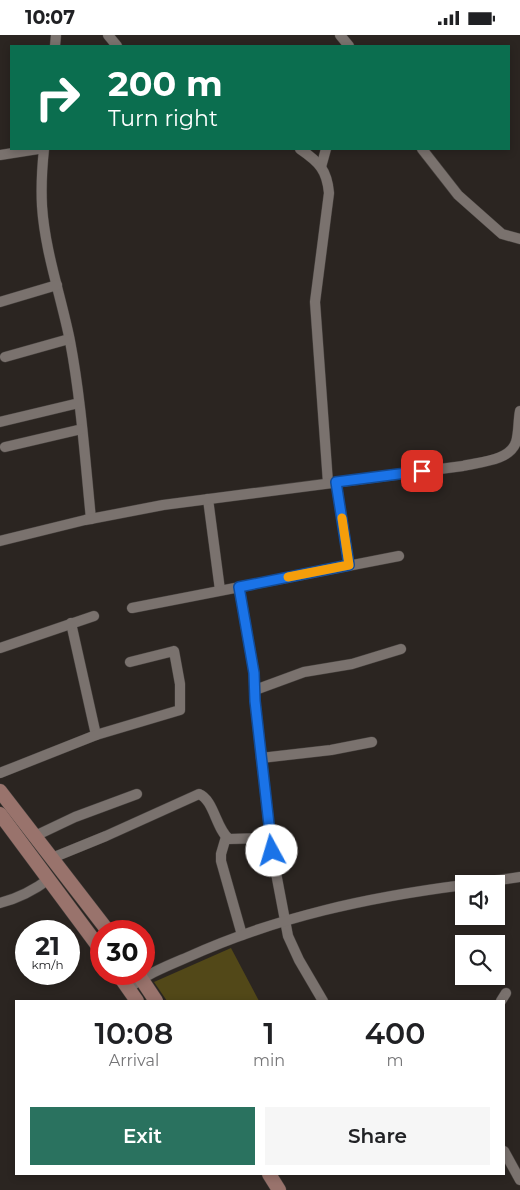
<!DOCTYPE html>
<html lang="en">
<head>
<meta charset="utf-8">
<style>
	body { margin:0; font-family:Montserrat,sans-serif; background:#f6f6f6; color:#202124; height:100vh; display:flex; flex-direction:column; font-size:19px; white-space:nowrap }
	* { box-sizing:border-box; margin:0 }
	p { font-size:16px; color:#757577 }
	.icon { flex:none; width:28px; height:28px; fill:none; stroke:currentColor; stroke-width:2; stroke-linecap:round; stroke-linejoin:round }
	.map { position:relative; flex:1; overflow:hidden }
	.panel { position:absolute; left:15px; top:965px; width:490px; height:175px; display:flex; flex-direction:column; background:#fff; border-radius:0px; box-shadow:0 2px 8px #0003 }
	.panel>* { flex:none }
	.top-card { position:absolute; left:10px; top:10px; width:500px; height:105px; border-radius:0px; box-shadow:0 2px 8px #0003; background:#0b6e4f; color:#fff; overflow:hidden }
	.buttons { position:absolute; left:455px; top:840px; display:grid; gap:10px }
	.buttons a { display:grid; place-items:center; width:50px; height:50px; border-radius:0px; background:#fff; box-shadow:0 2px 8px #0003; font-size:25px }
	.speed { position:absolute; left:15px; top:885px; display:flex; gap:10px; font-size:25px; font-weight:700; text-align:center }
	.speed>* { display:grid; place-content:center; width:65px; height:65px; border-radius:50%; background:#fff; box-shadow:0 2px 8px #0003; line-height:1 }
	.speed small { font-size:12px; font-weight:400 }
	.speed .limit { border:8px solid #d22; background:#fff; color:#111 }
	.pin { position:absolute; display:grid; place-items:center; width:42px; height:42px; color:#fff; margin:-21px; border-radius:10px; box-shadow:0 2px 8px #0006 }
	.me { position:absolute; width:55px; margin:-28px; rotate:354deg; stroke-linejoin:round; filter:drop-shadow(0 0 4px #0008) }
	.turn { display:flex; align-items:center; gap:18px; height:105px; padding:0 15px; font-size:22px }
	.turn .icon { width:65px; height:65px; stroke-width:2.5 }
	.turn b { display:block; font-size:35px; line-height:42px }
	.eta { display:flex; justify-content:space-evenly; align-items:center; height:85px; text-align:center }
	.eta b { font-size:30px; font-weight:600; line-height:35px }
	.action { display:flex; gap:10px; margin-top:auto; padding:10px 15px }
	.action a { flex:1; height:58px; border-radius:0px; background:#2a725f; color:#fff; font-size:20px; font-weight:600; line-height:58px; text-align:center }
	.action a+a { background:#f6f6f6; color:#202124 }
	.status { display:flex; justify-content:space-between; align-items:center; height:35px; padding:0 25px; background:#fff; direction:ltr }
	.status svg { height:14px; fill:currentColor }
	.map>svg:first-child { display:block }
	.green { fill:#524818 }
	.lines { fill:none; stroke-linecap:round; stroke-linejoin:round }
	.minor-casing { stroke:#46413e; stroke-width:11 }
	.secondary-casing { stroke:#46413e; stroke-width:15 }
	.minor { stroke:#7a726e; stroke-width:10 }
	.secondary { stroke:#99736c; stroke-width:14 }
	.route-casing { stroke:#114b97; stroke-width:12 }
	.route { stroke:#1a73e8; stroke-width:9 }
	.slow { stroke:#f59e0b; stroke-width:9 }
</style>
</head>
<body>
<div class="status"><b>10:07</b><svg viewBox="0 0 49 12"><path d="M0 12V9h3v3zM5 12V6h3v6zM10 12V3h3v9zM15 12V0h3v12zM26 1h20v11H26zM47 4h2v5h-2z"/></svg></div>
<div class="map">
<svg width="520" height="1155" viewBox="0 0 520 1155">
	<rect width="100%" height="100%" fill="#2b2521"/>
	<path class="green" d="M231,913L259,966H167L154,947Z"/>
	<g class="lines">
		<g class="minor-casing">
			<g id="minor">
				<path d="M108,0L117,11"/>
				<path d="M340,0L349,11"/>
				<path d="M55,11L56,0"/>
				<path d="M44,114C42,133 41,152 42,171C45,217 61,261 70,306C81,364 85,424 91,484"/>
				<path d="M300,114C319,127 327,135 329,158L315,267L328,448"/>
				<path d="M422,114L458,160L502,199L520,204"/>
				<path d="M0,120L38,114"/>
				<path d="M321,132L326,114"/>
				<path d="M0,267L57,250"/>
				<path d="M5,322L69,304"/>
				<path d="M0,387L79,368"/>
				<path d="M5,412L82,394"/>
				<path d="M336,447L349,530"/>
				<path d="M208,464L220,555"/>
				<path d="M0,506L85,485L163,470L463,431C479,427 510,426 516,407C519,397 518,386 520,376"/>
				<path d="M239,552L254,638L255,666L272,817L288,901L299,925L323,966"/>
				<path d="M132,573L399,521"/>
				<path d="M71,588L96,700"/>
				<path d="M0,613L94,581"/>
				<path d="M255,655L304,637L352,629L401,614"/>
				<path d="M261,723L331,715L372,707"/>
				<path d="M0,738L96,700L180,675V649L174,616L130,627"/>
				<path d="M35,801L75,782L137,759"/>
				<path d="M226,802L221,819V826L242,900"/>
				<path d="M52,823L106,801L199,759C214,765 216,794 229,804L270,803"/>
				<path d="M471,849L520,842"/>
				<path d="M0,868C19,863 33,856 49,844"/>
				<path d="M128,954C146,939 167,931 188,922C276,882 369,862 464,850"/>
				<path d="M501,966L506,958"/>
				<path d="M504,1116L520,1145"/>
			</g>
		</g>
		<g class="secondary-casing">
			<g id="secondary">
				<path d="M0,756L108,896"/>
				<path d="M0,779L101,915"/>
				<path d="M118,939L137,966"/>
				<path d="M138,939L156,966"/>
				<path d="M269,1139L279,1155"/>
			</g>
		</g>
		<use href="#minor" class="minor"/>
		<use href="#secondary" class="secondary"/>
	</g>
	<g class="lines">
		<g class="route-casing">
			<path id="route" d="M272,816L255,666L254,638L239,552L349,530L336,447L422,436"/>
		</g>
		<use href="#route" class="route"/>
		<path class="slow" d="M288,542L349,530L342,483"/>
	</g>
</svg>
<div class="buttons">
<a><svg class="icon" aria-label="sound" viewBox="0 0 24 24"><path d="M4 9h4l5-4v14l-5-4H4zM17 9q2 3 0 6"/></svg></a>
<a><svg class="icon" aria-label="search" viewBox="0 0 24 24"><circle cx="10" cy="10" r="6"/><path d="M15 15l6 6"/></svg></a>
</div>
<div class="speed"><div>21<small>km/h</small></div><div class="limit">30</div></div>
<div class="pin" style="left:422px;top:436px;background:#d93025"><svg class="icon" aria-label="arrive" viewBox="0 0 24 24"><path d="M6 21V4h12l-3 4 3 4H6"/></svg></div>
<svg class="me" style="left:272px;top:816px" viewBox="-20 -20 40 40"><circle r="19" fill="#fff"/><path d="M0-13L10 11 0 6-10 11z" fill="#1a73e8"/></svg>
<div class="top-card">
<div class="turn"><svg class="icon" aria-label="right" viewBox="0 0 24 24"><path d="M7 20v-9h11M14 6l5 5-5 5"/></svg><div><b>200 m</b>Turn right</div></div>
</div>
<section class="panel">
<div class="eta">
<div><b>10:08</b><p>Arrival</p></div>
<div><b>1</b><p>min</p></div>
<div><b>400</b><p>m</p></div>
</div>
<div class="action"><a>Exit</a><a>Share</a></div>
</section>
</div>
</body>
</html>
